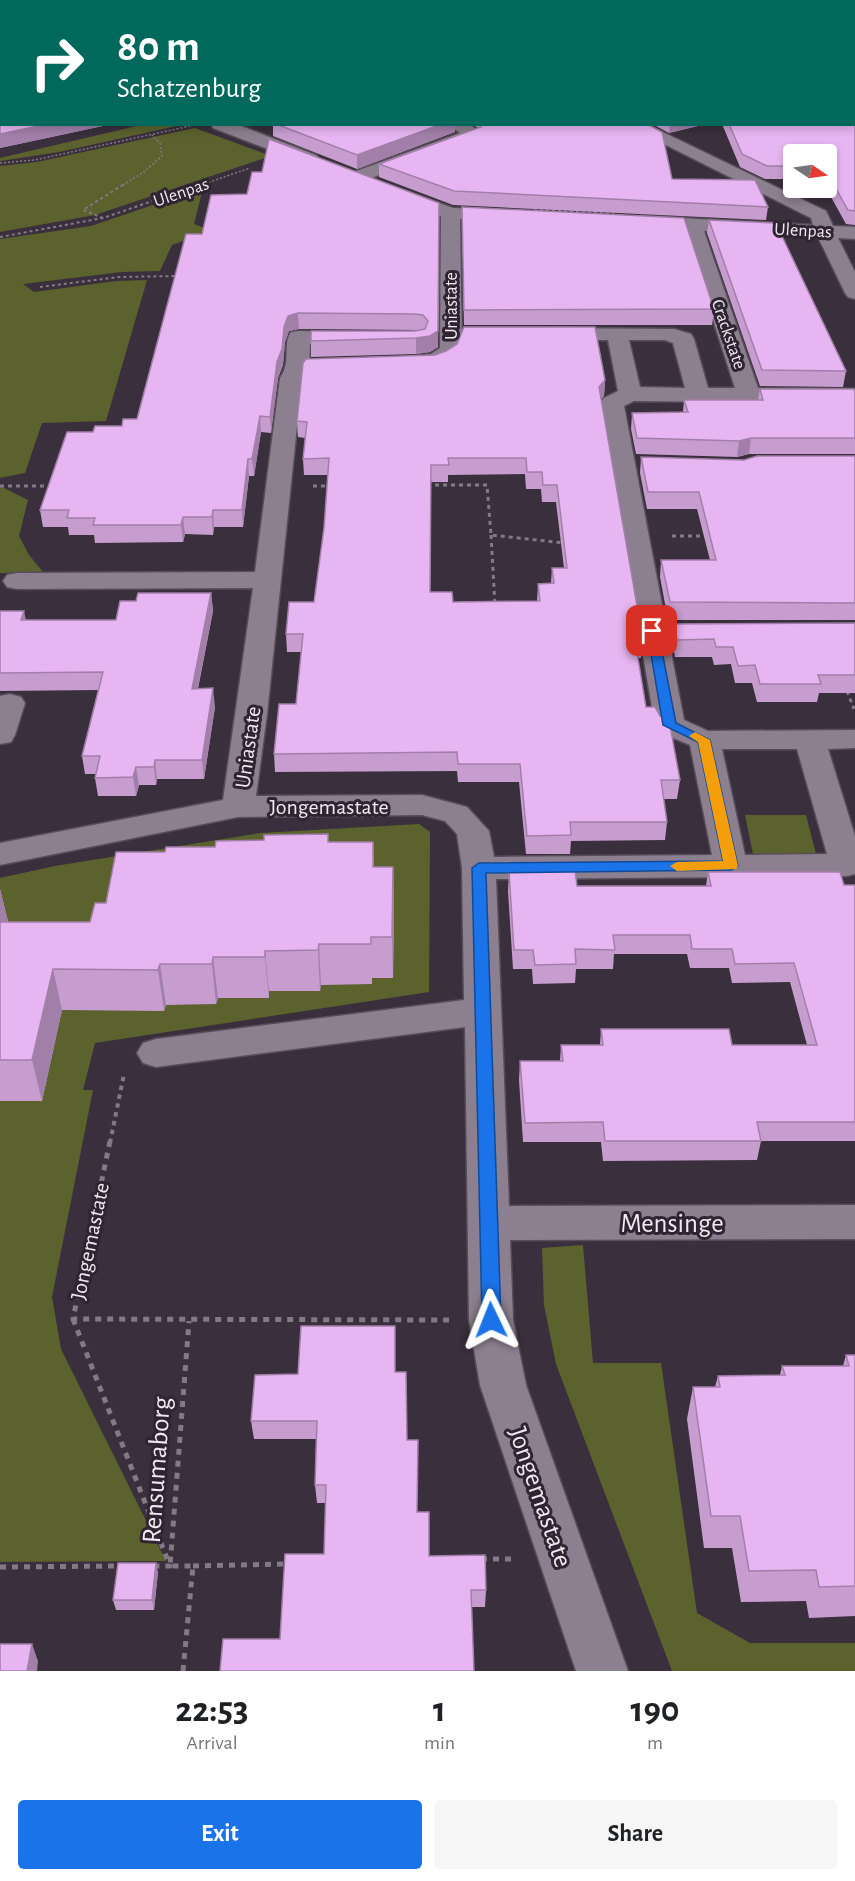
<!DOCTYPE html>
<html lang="en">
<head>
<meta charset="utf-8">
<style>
	body { margin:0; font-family:"Alegreya Sans",sans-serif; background:#f6f6f6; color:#202124; height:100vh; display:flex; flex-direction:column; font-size:22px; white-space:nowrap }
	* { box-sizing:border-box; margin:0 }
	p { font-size:20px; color:#757577 }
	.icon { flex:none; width:33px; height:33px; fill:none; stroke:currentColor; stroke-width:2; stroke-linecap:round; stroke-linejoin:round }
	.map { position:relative; height:1671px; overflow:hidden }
	.panel { display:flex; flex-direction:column; background:#fff; flex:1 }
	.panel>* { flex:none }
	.top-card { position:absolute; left:0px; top:0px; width:855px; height:126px; box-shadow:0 3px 9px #0003; background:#00695c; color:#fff; overflow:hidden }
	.needle { width:39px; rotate:103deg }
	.controls { position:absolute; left:783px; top:144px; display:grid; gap:12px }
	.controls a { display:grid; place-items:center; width:54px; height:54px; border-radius:6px; background:#fff; box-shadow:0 3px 9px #0003; font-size:30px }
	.pin { position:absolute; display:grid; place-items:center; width:51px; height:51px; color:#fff; margin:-26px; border-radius:12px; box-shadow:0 3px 9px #0006 }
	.me { position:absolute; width:66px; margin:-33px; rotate:358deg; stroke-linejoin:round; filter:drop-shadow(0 0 4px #0008) }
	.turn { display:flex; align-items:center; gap:21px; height:126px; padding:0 18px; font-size:27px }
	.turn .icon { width:78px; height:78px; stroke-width:2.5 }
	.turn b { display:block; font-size:42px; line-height:51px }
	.eta { display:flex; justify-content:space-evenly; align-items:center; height:102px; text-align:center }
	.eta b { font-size:36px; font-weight:700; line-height:42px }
	.button { display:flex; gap:12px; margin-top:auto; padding:12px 18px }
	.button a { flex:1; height:69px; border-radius:6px; background:#1a73e8; color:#fff; font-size:24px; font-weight:700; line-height:69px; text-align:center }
	.button a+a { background:#f6f6f6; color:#202124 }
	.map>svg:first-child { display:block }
	.green { fill:#5b622e }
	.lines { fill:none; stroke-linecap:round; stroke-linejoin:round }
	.minor-casing { stroke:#574d59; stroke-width:3 }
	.path-far4 { stroke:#837a85; stroke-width:1.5; stroke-dasharray:2 2; stroke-linecap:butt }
	.path-far3 { stroke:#837a85; stroke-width:2; stroke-dasharray:3 3; stroke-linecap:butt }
	.path-far2 { stroke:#837a85; stroke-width:3; stroke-dasharray:4 4; stroke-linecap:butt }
	.path-far1 { stroke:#837a85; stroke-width:4; stroke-dasharray:4.5 4.5; stroke-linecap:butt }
	.path { stroke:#837a85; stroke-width:5; stroke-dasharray:6 6; stroke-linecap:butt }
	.minor { fill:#8c7f8f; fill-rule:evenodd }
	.wall { fill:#c79dd0; fill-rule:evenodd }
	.shaded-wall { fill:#a27fa9 }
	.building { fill:#e7b6f2; stroke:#a27fa9; stroke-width:1.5; fill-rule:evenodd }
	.route { fill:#1a73e8; stroke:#114b97; stroke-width:1.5 }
	.slow { fill:#f59e0b }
	.labels { text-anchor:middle; stroke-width:6; stroke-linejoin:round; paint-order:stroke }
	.far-street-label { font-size:18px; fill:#efe8f1; stroke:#2f2532 }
	.street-label { font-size:22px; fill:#efe8f1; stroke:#2f2532 }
	.near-street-label { font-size:27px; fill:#efe8f1; stroke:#2f2532 }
</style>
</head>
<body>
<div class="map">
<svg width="855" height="1671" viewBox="0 0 855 1671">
	<rect width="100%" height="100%" fill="#3a2f3c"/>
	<g class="green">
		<path d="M141,125H181L59,152L0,161V158Z"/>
		<path d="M195,128L271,156L95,215L0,232V166L37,162Z"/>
		<path d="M203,188L194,224L207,229L194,237L172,245L160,271L122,272L23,284L34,292L116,281L147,280L106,421L42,423L25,473L0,478V239L91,226Z"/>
		<path d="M0,486L28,500L19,536L29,555L43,572L0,573Z"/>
		<path d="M745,815H806L816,854H753Z"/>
		<path d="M419,824L430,832L429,992L95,1043L83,1090H93L52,1297L61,1349L166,1561L0,1562V878L55,866L260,833Z"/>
		<path d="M583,1245L593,1363H661L697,1613L750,1643H855V1671H672L556,1364L544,1305L542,1248Z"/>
	</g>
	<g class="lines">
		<g class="minor-casing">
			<g id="minor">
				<path d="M855,87V110H854V88Z"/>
				<path d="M211,124H236L316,155L319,159L316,163H304L213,128Z"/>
				<path d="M448,124H469L482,134L480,138L363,181H351L348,177L351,173L460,133Z"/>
				<path d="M624,124H646L826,211L833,226L855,227V239L838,238L855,272V299L848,297L845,293L818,237L704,231L758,388L855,389V403L634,401L624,406L684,720L708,731L855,730V748L828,749L855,836V874L847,876L496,879L509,1206L855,1205V1239L510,1240L513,1320L526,1385L628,1671H576L480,1385L469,1320L465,1027L156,1067L143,1063L137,1053L143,1043L156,1039L464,1000L462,868L457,834L445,821L422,815L238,817L0,865V843L223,800L253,588L17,589L7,587L3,581L7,575L17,573L255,572L280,378C292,361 282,345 291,332L299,331L365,333L368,338L365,343L357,344H310L309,368L302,378L267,714L256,796L422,795L467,807L489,831L494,857L712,855L690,745L659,732L655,725L600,403L604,398L618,391L608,340H551L543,339L540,334L543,329L551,328L674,329L691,334L694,339L708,388H735L684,230L642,228L635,226L633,222L635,218L642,216L813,225L811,218ZM629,340H665L673,343L685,388L640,387ZM722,749H797L827,854L745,855Z"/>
				<path d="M397,188L453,208L507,210L514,212L516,216L514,220L507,222L460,219L462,350C450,367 422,373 402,368L399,363L402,358L431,354L440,348L441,216L391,197L388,193L391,189Z"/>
				<path d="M10,694L21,697L25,703L15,735L11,742L0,744V696Z"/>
			</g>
		</g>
		<g class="path-far4">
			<path d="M0,163L35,160L190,126"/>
			<path d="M123,185L144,172L162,156L160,143L152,135"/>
			<path d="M201,185L250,168"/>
		</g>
		<g class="path-far3">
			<path d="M534,210L614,214"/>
			<path d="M103,218L83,210L126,183"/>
			<path d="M0,237L103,218L205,183"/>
			<path d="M40,287L119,277L178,276"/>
		</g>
		<g class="path-far2">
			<path d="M427,485H487L491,535L564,543"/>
			<path d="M0,486H53"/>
			<path d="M313,486H329"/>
			<path d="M491,535L495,605"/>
			<path d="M672,536H707"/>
			<path d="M847,691L854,709"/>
		</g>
		<path class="path-far1" d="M110,1143L124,1074"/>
		<g class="path">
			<path d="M110,1141L73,1319L449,1320"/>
			<path d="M73,1319L170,1566H154"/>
			<path d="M481,1559H516"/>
			<path d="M193,1566L288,1564"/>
			<path d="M0,1567L122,1566"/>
			<path d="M183,1671L193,1566H170L189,1321"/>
		</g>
		<use href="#minor" class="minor"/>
	</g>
	<g class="wall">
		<path d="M0,0L855,85H854V97L855,98V225L846,224L826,188V154H794V179H765L740,167L722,124H854L2,2V124H112L0,148Z"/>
		<path d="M273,124H455V132L357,169L273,136Z"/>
		<path d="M472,124H647L672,179L768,207L766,220L453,205L379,177V164L478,128Z"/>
		<path d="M652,124H706L669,133Z"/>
		<path d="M439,203L438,347L430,352L416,354L311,357V341L418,330L299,329L289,331L285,342L283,365L278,378L271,433L261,432L254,476H249L243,527H214L213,535L185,534L183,542L95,543L94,535H69L68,527H43L40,510L93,432L122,426L137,419L202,234Z"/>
		<path d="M462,207L714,309L712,325H464Z"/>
		<path d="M709,220L777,234L846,371L843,387L760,386L707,233Z"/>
		<path d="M605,380L604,396L601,399L643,640L641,658H638L646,707L680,780L677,799H664L667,822L665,840L571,841L570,854H526L519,782H458L457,771L275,772L274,754L296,704L302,652H287L286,634L314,602L324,528L328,475H304L303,459L305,438L298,437L297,421ZM525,474L526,489H541L542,502H556L564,568H552L551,583L538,584L537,601L453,602L430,592L431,482H448V475Z"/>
		<path d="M760,389L855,393V454H749L737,457L636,454L631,429L632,413L683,412L684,400H758Z"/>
		<path d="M855,456V620H668L660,577L661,560H710L697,509H647L640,473L641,457L744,460Z"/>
		<path d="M211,593L213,611L198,689L215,707L204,779H157L156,785H139L136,796H98L95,778L96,774H85L82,756L98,690L0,691V611L26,620H116L136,601Z"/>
		<path d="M855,623V693H819L817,702H757L752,683H735L731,664L714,665L712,657H675L672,641L674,624Z"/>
		<path d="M328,842H373L374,867H393L394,907L393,978H372V984L321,985L320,991H269V998H218L216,1004L166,1005L164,1011L62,1010L42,1101H0V889L8,922H90L106,903L165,852L215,847Z"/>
		<path d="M530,862L577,886H706L708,872L844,885H855V1141H761L757,1160L603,1161L601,1142H523L519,1080L520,1061H560L561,1045H600L601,1029L732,1045H807L790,982L732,983L729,968H690L687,954H614L613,969H576L575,983L533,984L532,969H513L508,891L509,872H529Z"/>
		<path d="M395,1326V1372L417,1512L429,1556L486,1590L485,1607H472L280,1639L324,1554L326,1503H317L315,1485L316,1439H254L251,1421L298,1374Z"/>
		<path d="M846,1355H855V1616L809,1618L806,1601L741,1602L732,1548H704L687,1419L693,1387H715L718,1376L780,1375L782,1366H843Z"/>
		<path d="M158,1572L154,1610H116L113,1600Z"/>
	</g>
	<g class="shaded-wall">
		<path d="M0,42L2,51V54L0,55Z"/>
		<path d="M48,124H112L0,148V134Z"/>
		<path d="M442,124H455V132L357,169V155Z"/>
		<path d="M670,124H706L669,133Z"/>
		<path d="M439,203L438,347L430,352L416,354V338L430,336Z"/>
		<path d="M298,313L299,329L289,331L285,342L283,365L278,378L271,433L270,417L277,362L284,327L288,316Z"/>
		<path d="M605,380L604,396L598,403L599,387Z"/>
		<path d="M260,416L261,432L254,476L252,459Z"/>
		<path d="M751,438L749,454L737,457L739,441Z"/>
		<path d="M248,459L249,476L243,527L242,510Z"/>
		<path d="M213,510L214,527L213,535L212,517Z"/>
		<path d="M183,517L185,534L183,542L181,525Z"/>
		<path d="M211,593L213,611L194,707L192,689Z"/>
		<path d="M24,611L28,629L21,620Z"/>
		<path d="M213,688L215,707L204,779L202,760Z"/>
		<path d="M155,760L157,779L156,785L154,767Z"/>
		<path d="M136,767L139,785L136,796L133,777Z"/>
		<path d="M393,867L394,907L393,978L392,937Z"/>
		<path d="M0,889L10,929L0,961Z"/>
		<path d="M319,944L321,985L320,991L318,950Z"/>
		<path d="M265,951L269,991V998L265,957Z"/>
		<path d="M213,957L218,998L216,1004L212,964Z"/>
		<path d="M160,964L166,1005L164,1011L158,970Z"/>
		<path d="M53,969L62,1010L42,1101L32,1060Z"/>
		<path d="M156,1563L158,1572L154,1610L152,1600Z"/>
		<path d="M32,1644L38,1661L37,1671H27Z"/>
	</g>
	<g class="building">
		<path d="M0,0H855V74L854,97L855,98V211L848,210L826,171V154H794V166H767L742,154L729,124H854V2H2V43L0,42Z"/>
		<path d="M2,54V124H48L0,134V55Z"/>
		<path d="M276,124H442L357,155Z"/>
		<path d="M483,124H647L662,132L672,179L755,180L768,207L454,191L379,164L481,127Z"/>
		<path d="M269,139L439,203L438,331L430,336L416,338L311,341V331H415L425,329L428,321L423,315L415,314L298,313L288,316L284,327L282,349L277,362L270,417L260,416L252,459H248L242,510H213L212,517H183L181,525H93L95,518H67L69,510H40L67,432H93L95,426H122L123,419H137L186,234H202L211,195L247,194L252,172H262Z"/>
		<path d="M462,207L684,218L714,309L464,310Z"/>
		<path d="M709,220L774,223L777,234H781L846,371L762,370Z"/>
		<path d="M464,327H595L605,380L599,387L643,640H635L646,707H655L660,716L669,720L680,780H661L667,822H570L571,835L527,836L520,764H458L457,752L274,754L279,704H296L303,634H286L289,602H314L324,528L329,458L303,459L307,422L297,421L303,363L306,359L435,355L446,351L457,344ZM448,458H526L527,472H542L543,485H557L567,568H552L554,583L538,584L540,601L453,602L452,592H430L431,465H449Z"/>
		<path d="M760,389H854L855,393V438H751L739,441L637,438L632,413L688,412L684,400H763Z"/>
		<path d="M757,456H855V603L670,602L661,560H716L699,492H648L641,457L744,460Z"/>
		<path d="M138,593H211L192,689L213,688L202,760H155L154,767H136L133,777L95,778L100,756H82L103,672L0,673V611H24L21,620H116L120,601H136Z"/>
		<path d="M855,623V675H818L821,684H760L755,665L738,666L733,647H716L714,639L677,640L674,624Z"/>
		<path d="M328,834V842H373V867H393L392,937H371V944H319L318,950L265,951V957H213L212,964H160L158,970L53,969L32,1060H0V922H90L95,903H106L116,852H165L166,847H215L216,841L264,840V835Z"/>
		<path d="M530,862H574L577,886H711L708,872H840L844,885H855V1122H757L761,1141H605L603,1122L525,1123L520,1061H563L561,1045H603L601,1029H729L732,1045H817L794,963L735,964L732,949H692L690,935H613L615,950L575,949L576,964L535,965L533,950H514L509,872H531Z"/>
		<path d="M301,1326H395V1372H406L407,1440H418L417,1512H429V1556L485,1555L486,1590H471L474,1671H220L223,1639H280L285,1554H324L326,1485H315L317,1421H251L255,1375L298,1374Z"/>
		<path d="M846,1355H855V1586L819,1587L816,1570L749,1571L740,1516H711L693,1387H720L718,1376L785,1375L782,1366H849Z"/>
		<path d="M118,1563H156L152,1600H113Z"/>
		<path d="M0,1644H32L27,1671H0Z"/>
	</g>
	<path class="route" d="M652,628L658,631L676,723L710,740L738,866L731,870L486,873L501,1320L498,1325L491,1328L485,1325L482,1320L472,868L479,863L723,861L698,742L663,725L647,631Z"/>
	<path class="slow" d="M695,732L710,740L738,866L736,869L677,871L670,866L677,862L723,861L698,742L689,736Z"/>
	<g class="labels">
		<g class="far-street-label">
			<text transform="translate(181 192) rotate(-19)" y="6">Ulenpas</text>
			<text transform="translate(803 230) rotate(3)" y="6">Ulenpas</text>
			<text transform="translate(451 306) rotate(-90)" y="6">Uniastate</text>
			<text transform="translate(729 334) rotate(71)" y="6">Crackstate</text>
		</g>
		<g class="street-label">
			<text transform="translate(247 747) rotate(-82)" y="8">Uniastate</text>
			<text x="329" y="814">Jongemastate</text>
			<text transform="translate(89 1241) rotate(-78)" y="8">Jongemastate</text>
		</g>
		<g class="near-street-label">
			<text x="672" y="1232">Mensinge</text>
			<text transform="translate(156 1470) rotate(-86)" y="9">Rensumaborg</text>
			<text transform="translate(541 1497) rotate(71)" y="9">Jongemastate</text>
		</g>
	</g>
</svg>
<div class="controls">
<a><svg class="needle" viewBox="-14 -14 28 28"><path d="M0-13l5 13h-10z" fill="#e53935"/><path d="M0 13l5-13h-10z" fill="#757577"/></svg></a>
</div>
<div class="pin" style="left:652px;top:631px;background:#d93025"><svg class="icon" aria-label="arrive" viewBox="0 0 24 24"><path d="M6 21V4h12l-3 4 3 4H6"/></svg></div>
<svg class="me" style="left:491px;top:1320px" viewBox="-20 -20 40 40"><path d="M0-17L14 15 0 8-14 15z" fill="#1a73e8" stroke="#fff" stroke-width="4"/></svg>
<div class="top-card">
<div class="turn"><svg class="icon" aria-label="right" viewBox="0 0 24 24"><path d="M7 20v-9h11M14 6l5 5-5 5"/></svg><div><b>80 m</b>Schatzenburg</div></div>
</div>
</div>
<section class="panel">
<div class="eta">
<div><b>22:53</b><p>Arrival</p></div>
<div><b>1</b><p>min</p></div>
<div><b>190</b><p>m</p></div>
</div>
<div class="button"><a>Exit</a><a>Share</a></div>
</section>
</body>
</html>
